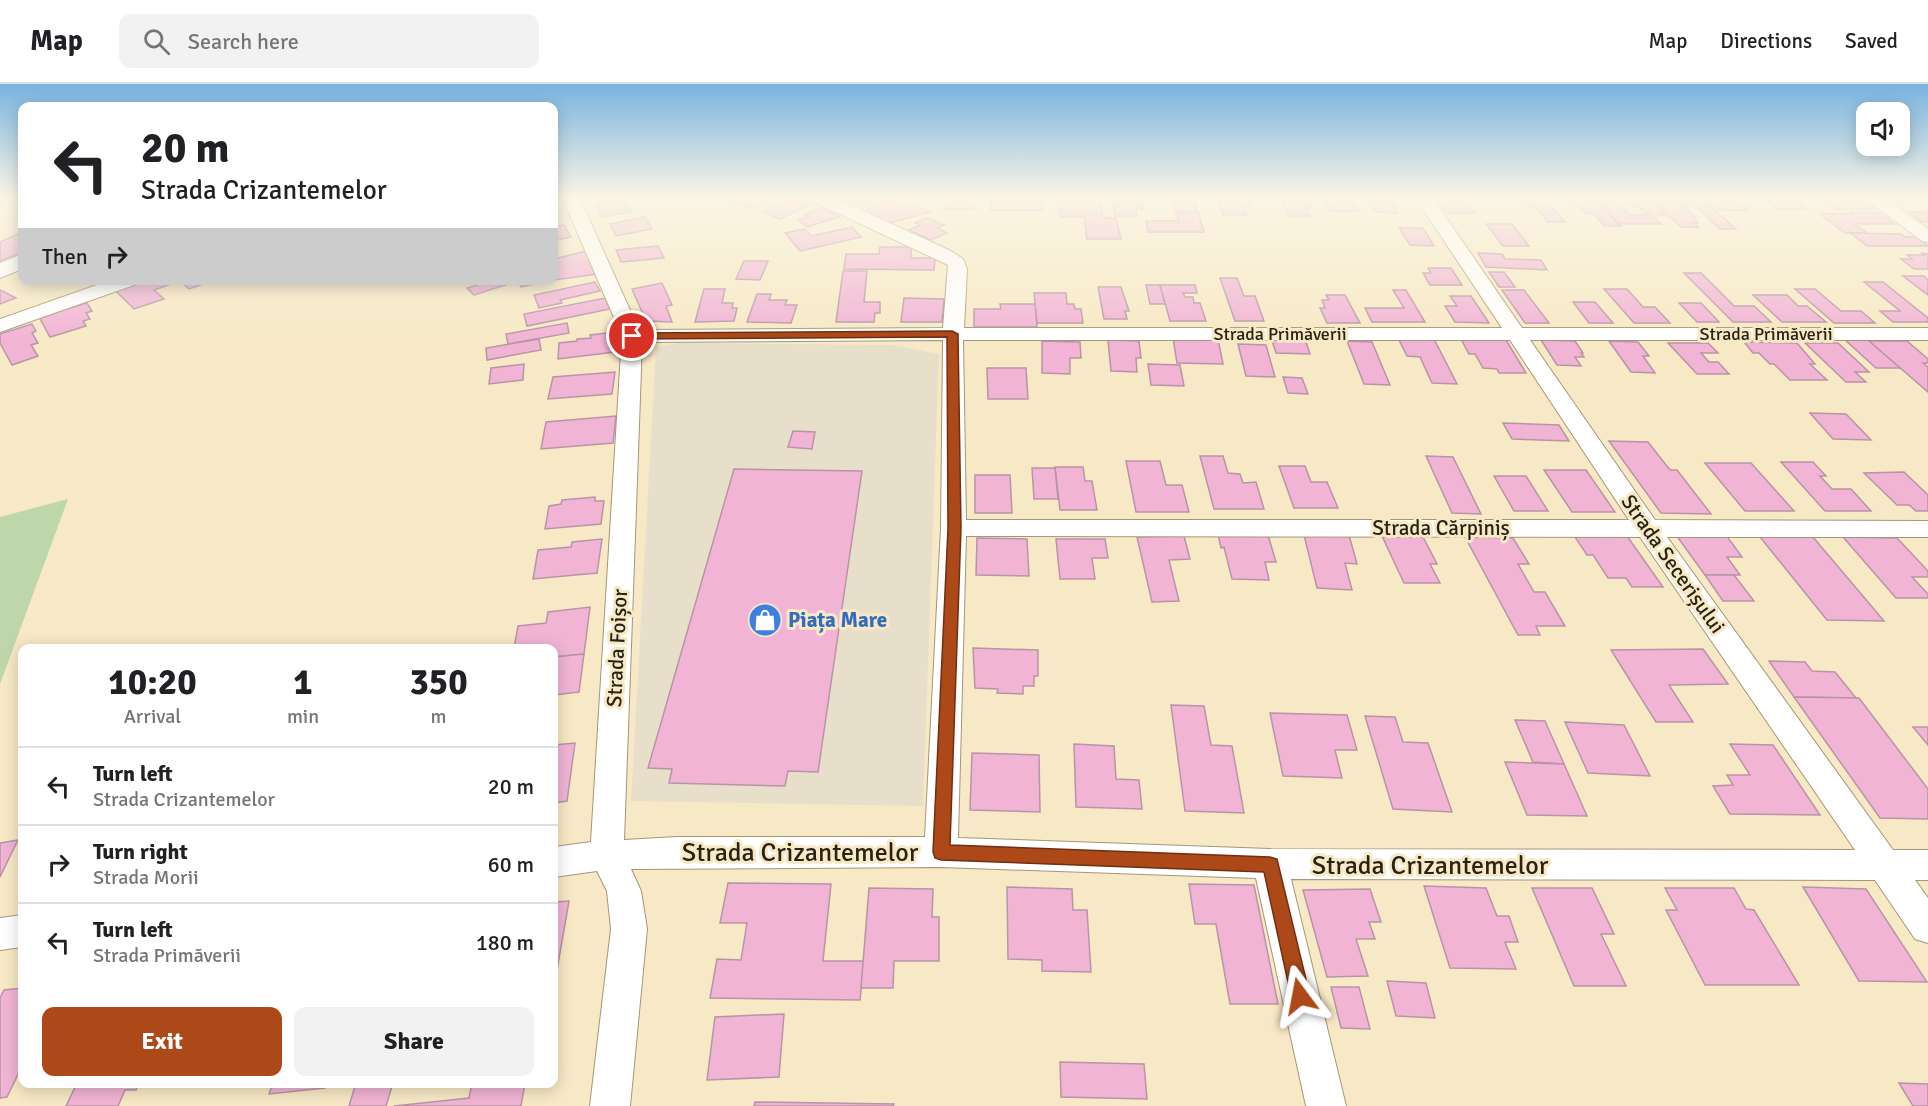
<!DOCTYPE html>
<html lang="en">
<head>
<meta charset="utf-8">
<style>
	body { margin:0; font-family:Signika,sans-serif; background:#f2f2f2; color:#202124; height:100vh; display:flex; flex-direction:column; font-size:22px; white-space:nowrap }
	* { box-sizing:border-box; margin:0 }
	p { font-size:20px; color:#757577 }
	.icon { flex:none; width:33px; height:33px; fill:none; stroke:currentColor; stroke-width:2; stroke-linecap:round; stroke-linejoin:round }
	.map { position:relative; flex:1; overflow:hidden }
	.side { position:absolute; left:18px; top:560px; width:540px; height:444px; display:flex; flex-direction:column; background:#fff; border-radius:12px; box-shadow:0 3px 15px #0003 }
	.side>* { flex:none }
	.top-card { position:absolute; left:18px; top:18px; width:540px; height:183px; border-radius:12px; box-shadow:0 3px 15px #0003; background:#fff; color:#202124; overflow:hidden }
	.controls { position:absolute; left:1856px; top:18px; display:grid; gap:12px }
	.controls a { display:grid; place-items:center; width:54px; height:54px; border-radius:12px; background:#fff; box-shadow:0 3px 15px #0003; font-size:30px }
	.pin { position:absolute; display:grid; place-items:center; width:51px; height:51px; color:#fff; margin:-26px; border:3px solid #fff; border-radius:50%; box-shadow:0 2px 6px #0007 }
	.me { position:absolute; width:66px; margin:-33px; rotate:347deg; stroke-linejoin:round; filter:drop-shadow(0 0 4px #0008) }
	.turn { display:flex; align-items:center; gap:21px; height:126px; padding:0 24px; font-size:27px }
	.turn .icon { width:78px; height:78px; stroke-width:2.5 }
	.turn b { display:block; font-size:42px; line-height:51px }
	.then { display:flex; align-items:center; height:57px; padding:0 24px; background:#0003; gap:12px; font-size:22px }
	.eta { display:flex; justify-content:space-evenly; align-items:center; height:102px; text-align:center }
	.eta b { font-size:36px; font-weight:700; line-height:42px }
	.primary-button { display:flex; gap:12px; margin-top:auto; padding:12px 24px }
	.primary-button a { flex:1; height:69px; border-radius:12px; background:#ad4918; color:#fff; font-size:24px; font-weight:700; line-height:69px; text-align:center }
	.primary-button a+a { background:#f2f2f2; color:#202124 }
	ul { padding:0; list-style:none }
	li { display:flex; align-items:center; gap:18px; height:78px; padding:0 24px; border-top:2px solid #e0e0e0 }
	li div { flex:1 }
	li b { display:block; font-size:22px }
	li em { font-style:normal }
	header { display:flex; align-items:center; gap:36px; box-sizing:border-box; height:84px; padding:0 30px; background:#fff; border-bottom:2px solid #e0e0e0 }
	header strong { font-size:28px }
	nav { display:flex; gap:33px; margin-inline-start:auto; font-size:21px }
	.search { width:420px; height:54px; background:#f2f2f2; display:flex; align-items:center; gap:15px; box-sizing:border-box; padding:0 21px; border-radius:12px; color:#757577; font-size:22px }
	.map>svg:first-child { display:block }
	.commercial { fill:#e8dfca }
	.green { fill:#bdd6aa }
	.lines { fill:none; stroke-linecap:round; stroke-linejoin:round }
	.stream { stroke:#5c869b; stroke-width:6 }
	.building { fill:#f1b4d5; stroke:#b894a7; stroke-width:1.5 }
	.minor-casing { stroke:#a59776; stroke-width:2 }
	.tertiary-casing { stroke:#a59776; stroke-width:2 }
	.minor { fill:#fff; fill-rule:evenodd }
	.tertiary { fill:#fff; fill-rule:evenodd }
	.route { fill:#ad4918; stroke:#702f10; stroke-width:1.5 }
	.labels { text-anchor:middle; stroke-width:6; stroke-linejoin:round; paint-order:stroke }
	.far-street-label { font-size:18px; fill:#292316; stroke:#f7e9c5 }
	.street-label { font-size:21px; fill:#292316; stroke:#f7e9c5 }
	.shop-label { font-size:21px; font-weight:bold; fill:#366cbe; stroke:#f7e9c5; text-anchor:start }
	.near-street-label { font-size:26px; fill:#292316; stroke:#f7e9c5 }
</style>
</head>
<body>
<header>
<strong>Map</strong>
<div class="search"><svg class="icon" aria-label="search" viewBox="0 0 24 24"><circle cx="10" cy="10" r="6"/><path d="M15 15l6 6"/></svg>Search here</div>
<nav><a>Map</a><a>Directions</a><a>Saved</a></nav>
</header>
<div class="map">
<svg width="1928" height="1022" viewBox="0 0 1928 1022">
	<rect width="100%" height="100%" fill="#f7e9c5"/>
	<path class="commercial" d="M678,259L892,261L939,270L923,722L631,717L656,263Z"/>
	<path class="green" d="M68,415L0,600V433Z"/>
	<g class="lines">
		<path class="stream" d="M0,116L5,113"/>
	</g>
	<g class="building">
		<path d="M741,113H773L753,125L732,118Z"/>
		<path d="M946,113H974V125H945Z"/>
		<path d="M991,113H1042L1043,126H991Z"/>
		<path d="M1056,113H1100L1103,133L1116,134L1121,155H1087L1084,133H1061Z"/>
		<path d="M1112,113H1142L1144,125H1136L1137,132H1115Z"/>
		<path d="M1172,113H1193L1198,128H1176Z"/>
		<path d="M1217,113H1248L1252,122H1243L1247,131H1223Z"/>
		<path d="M1280,113H1307L1312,124H1307L1310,132H1289Z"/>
		<path d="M1323,113H1351L1359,127H1330Z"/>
		<path d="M1366,113H1388L1398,129L1375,128Z"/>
		<path d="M1436,113H1464L1476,129H1447Z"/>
		<path d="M1521,113H1543L1565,138H1548L1536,123H1530Z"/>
		<path d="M1565,113H1593L1621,142H1605L1593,129H1586Z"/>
		<path d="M1618,113H1649L1669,132L1645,129L1638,123L1624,119Z"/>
		<path d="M1649,113H1681L1687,119H1683L1688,124L1685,123L1695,133H1692L1698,139H1693L1698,143H1681Z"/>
		<path d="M1700,113H1734L1749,126H1714Z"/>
		<path d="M1763,113H1791L1806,125H1777Z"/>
		<path d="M1821,113H1858L1874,125H1837Z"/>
		<path d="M794,114L811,120L780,135L763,128Z"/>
		<path d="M888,114L902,121L908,118L930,128L889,139L863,128Z"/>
		<path d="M1594,114H1613L1630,131H1651L1661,140H1619Z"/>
		<path d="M624,115L631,128L602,133L595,120Z"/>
		<path d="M1695,122H1710L1736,145H1720Z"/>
		<path d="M823,123L839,133L807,143L798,136L809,133L805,131L812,129L809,127Z"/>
		<path d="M1176,128H1198L1204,148H1148L1146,137H1179Z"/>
		<path d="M1851,128L1879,129L1895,140H1854L1867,149H1845L1820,130H1853Z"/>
		<path d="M1908,128H1928V138H1923Z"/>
		<path d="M645,133L652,145L616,152L610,140Z"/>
		<path d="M927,134L944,141L937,144L947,149L931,156L909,146L920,141L915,139Z"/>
		<path d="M1486,140H1512L1529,162H1503Z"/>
		<path d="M564,141L571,153L554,157V143Z"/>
		<path d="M852,143L861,153L800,167L785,149L804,145L811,152Z"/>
		<path d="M1399,144H1423L1434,162L1410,161Z"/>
		<path d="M22,148V168L0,177V158Z"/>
		<path d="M1851,149L1901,150L1905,153H1918L1928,162H1867Z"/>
		<path d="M658,162L664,174L621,178L616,166Z"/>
		<path d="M880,163H911V174H935L934,186L844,185L846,170H879Z"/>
		<path d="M586,167L598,190L555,196L554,175Z"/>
		<path d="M1478,169L1502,170L1505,175L1541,176L1547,186L1486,183Z"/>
		<path d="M1921,169L1928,170V185H1914L1901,175H1912L1907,171H1924Z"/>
		<path d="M744,177H768L760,196L736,195Z"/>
		<path d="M1428,184H1451L1462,201H1430L1423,189H1431Z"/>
		<path d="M843,187H867L864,218H880V229H875L874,238H836Z"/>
		<path d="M1489,188H1504L1515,203H1499Z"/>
		<path d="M1684,189H1701L1734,222H1754L1771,238H1733Z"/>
		<path d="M1903,192H1924L1928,196V211Z"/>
		<path d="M1220,194H1237L1244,212H1255L1264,237H1235Z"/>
		<path d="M150,196H168L171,200L154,206L164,215L134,225L116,207Z"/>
		<path d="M179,196H215L189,205Z"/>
		<path d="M493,196H548V197L521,203L518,197L474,211L467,204Z"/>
		<path d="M595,198L600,207L560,216L562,219L539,224L534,211Z"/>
		<path d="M1864,198H1883L1928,234V238H1893L1880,227H1900Z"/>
		<path d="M662,199L672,221L666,222L672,238L646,237L632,205Z"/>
		<path d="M1146,201H1160L1165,220H1150Z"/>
		<path d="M1160,201H1195L1197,209H1183L1185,213H1193L1194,219H1200L1206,237H1170Z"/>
		<path d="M1098,203H1121L1129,227H1125L1127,235H1104Z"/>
		<path d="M704,205H725L722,219H733L732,224H737L734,237L695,238Z"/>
		<path d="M1604,205H1627L1643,223H1655L1670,239H1634Z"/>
		<path d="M1795,205H1815L1841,227H1861L1875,239H1834Z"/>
		<path d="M0,206L16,214L0,220Z"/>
		<path d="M1393,206H1406L1425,238H1372L1365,224H1404Z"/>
		<path d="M1502,206H1524L1549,239H1525Z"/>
		<path d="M1034,209H1066L1067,220H1074L1075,225H1081L1083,239H1037Z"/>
		<path d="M757,210H771L769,216H787L785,221H797L791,239L747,238Z"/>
		<path d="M1326,211H1345L1360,239H1327L1320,224H1325L1322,216H1329Z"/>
		<path d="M1753,211H1787L1798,222H1807L1826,238H1782Z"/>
		<path d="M1450,212H1471L1489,239L1455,238L1445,222H1457Z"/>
		<path d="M605,214L610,225L527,242L524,230Z"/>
		<path d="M904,214L944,215L942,238H901Z"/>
		<path d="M1573,218H1595L1613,239H1589Z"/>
		<path d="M87,219L92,227L86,229L90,235L83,237L86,242L50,253L39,233Z"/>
		<path d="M1679,219H1701L1719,238H1697Z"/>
		<path d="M1000,220H1035L1037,243H974V225H1001Z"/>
		<path d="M567,239L569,249L508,260L506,250Z"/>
		<path d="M32,240L36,247L32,249L38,259L31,261L38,272L12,281L0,259V250Z"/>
		<path d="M615,248V268L558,275L559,259L577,257V255L591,254L590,251Z"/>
		<path d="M1173,254L1218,255L1223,280L1177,279Z"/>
		<path d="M1271,254L1305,255L1310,270L1276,269Z"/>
		<path d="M1398,254L1434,255L1457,300L1432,299L1420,273L1407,272Z"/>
		<path d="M539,255L541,266L487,276L486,264Z"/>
		<path d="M1461,255L1506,256L1526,289H1499L1497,285L1483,284L1475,270H1469Z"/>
		<path d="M1844,255H1868L1901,284H1876Z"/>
		<path d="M1108,256L1139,257L1141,274H1136L1137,288L1111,287Z"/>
		<path d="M1541,256L1575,257L1583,269H1581L1584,273H1575L1581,282L1557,281Z"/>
		<path d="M1042,257L1080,258L1081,274H1070V290L1042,289Z"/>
		<path d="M1347,257L1372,258L1390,301L1364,300Z"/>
		<path d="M1609,257L1638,258L1649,272H1643L1655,289L1631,288Z"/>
		<path d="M1869,257H1907L1928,275V279H1923L1928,283V308Z"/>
		<path d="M1744,258L1797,259L1815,280H1810L1827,296H1790L1774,280H1770L1759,269H1753Z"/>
		<path d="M1668,259H1708L1718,269H1701L1709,278H1718L1729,290H1697Z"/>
		<path d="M1805,259H1838L1869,288H1855L1866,298H1846Z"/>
		<path d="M1238,260L1266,261L1275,293L1246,292Z"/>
		<path d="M524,280L523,296L489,300L491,284Z"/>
		<path d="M1148,280L1180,281L1184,302L1151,301Z"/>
		<path d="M987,284H1026L1028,315H988Z"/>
		<path d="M615,288L612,310L548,315L553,293Z"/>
		<path d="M1283,293L1302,294L1308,310L1288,309Z"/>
		<path d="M1810,329L1846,330L1871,356L1833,355Z"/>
		<path d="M616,332L613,359L541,365L546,338Z"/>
		<path d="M1503,339L1559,341L1569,357L1512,355Z"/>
		<path d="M793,347L815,348L812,365L788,363Z"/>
		<path d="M1609,357L1648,358L1670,386H1677L1711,430L1661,429Z"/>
		<path d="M1200,372H1223L1228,389L1240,390L1243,399L1256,398L1264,425H1214Z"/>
		<path d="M1426,372L1453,373L1481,430L1452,429Z"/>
		<path d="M1126,377H1160L1166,401H1182L1189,428H1136Z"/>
		<path d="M1781,378H1813L1826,392H1820L1832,405H1851L1871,427H1825Z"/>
		<path d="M1705,379H1751L1794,427H1745Z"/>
		<path d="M1279,382H1305L1311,398H1327L1338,424H1294Z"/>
		<path d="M1055,383H1083L1085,397H1092L1097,426H1060Z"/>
		<path d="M1032,384H1055L1058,415H1034Z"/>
		<path d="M734,385L862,387L818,688L788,687L785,702L669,699L672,685L648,684Z"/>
		<path d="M1544,386H1586L1615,428H1572Z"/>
		<path d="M1904,388L1928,411V427H1916L1909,421H1897L1864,389Z"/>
		<path d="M975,391H1010L1012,429H975Z"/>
		<path d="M1494,392H1526L1548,427H1514Z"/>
		<path d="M595,413V417H604L601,440L545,445L549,422L561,420L562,416Z"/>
		<path d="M1218,450L1268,451L1276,478H1265L1269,496L1232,495L1224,463L1221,464Z"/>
		<path d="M1304,451H1349L1357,480L1345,479L1352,506L1317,504Z"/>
		<path d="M1676,451H1726L1742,473H1727L1740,491H1705Z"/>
		<path d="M1184,452L1190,475L1169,476L1179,517L1152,518L1137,453Z"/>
		<path d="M1382,452L1423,453L1437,480H1430L1440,499H1404Z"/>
		<path d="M1627,452L1663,503H1632L1626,494H1608L1593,471H1587L1575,453Z"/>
		<path d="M1465,453L1513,454L1529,480H1518L1534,508H1545L1565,542H1536L1540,551H1518Z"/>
		<path d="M1760,453H1813L1884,537L1827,536Z"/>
		<path d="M1843,453L1897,454L1928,487V493H1912L1928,510V514H1896Z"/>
		<path d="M977,454L1027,455L1029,492L976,491Z"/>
		<path d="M602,455L597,489L533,495L538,466L571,463L572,458Z"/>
		<path d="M1056,455H1105L1108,474H1092L1095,495H1060Z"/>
		<path d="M1705,491H1734L1754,517H1723Z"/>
		<path d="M590,523L584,570L554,573V564H514L518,542L546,539L548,528Z"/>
		<path d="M973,564L1038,566V592H1034V602H1023V610L997,609L998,605L975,604Z"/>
		<path d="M1703,565L1728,600L1669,601L1693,638H1656L1611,566Z"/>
		<path d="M584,570L579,608L554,611V573Z"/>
		<path d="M1769,577L1805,578L1812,587L1835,588L1856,614L1794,613Z"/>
		<path d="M1794,613L1859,614L1928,705V735L1880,734Z"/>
		<path d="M1171,621L1204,622L1211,661L1232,662L1244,729L1185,727Z"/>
		<path d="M1270,629L1347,631L1357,666H1335L1342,694L1283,692Z"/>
		<path d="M1365,632L1395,633L1403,658L1428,659L1452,728L1393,725Z"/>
		<path d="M1515,636L1545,637L1564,680L1533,678Z"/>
		<path d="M1565,638L1624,641L1650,692L1588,689Z"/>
		<path d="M1913,643H1928V661Z"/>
		<path d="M575,659L567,717L554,719V661Z"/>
		<path d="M1074,660L1114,662L1116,695L1139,696L1142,725L1076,723Z"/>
		<path d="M1730,660L1773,661L1820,731L1730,730L1713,702L1733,701L1727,691H1750Z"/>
		<path d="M972,669L1039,671L1040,728L970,726Z"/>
		<path d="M1505,678L1564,680L1587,732L1527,731Z"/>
		<path d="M18,756L0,793V759Z"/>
		<path d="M728,799L831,800L823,877H864L860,916L710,914L717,875L741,876L747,839H720Z"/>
		<path d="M1189,800L1254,801L1278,920H1230L1216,840H1195Z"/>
		<path d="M1424,802L1486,804L1497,832H1509L1518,858H1505L1516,885L1450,884Z"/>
		<path d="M1007,803L1072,805L1073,826H1087L1091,888L1042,887V876L1008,875Z"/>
		<path d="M1803,803L1866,805L1927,898L1859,897Z"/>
		<path d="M869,804L933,805L932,833H939V877H894L893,904H861Z"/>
		<path d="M1532,804H1592L1614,850H1601L1626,902H1574Z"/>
		<path d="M1665,804H1734L1746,825L1754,826L1799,901H1705L1666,826H1677Z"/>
		<path d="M1370,805L1381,838H1369L1375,855H1356L1368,892L1327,893L1303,806Z"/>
		<path d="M569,817L554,903V818Z"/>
		<path d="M1387,897L1426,899L1435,934L1396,932Z"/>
		<path d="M1331,903H1359L1370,945L1341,944Z"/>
		<path d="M22,904V982L7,1013L0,1014V914L4,906Z"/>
		<path d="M784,930L779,993L707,996L715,933Z"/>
		<path d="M1060,978L1144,980L1147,1015L1061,1013Z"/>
		<path d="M77,999H139L136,1006H125L118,1022H66Z"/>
		<path d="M273,999H327L325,1004L269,1010Z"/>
		<path d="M356,999H393L386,1022H349Z"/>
		<path d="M472,999H525L521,1022H394L469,1014Z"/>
		<path d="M1899,999L1928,1000V1022H1913Z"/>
		<path d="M755,1018L894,1020L893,1022H754Z"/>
	</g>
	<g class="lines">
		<g class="minor-casing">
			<g id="minor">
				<path d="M562,113H579L639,246L943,244L948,181L812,117L810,113H833L951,167L963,175L967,185L964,244H1502L1415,113H1432L1522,244H1928V256H1530L1655,436L1928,437V453H1667L1893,766H1928V796H1915L1928,814V859L1915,855L1875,796L1291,795L1346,1022H1306L1256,794L941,783L631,785L641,807L647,845L630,1022H590L611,845L607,807L597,787L554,793V763L591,758L622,252ZM943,256L941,444L925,753H677L624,756L642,258ZM963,256H1510L1629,436H966ZM966,452L1640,453L1855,766L1270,765L958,754Z"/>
				<path d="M1863,113H1883L1928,145V158L1922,157Z"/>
				<path d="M111,196H139L137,200L0,248V235Z"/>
				<path d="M22,831V863L0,866V834Z"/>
			</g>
		</g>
		<g class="tertiary-casing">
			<path id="tertiary" d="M22,170V185L0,194V179Z"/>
		</g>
		<use href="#minor" class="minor"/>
		<use href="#tertiary" class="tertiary"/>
	</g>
	<linearGradient id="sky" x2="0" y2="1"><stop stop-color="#79b3e0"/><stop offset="0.44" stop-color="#fbf5e5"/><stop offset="1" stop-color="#fbf5e5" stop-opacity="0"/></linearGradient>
	<rect width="1928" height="257" fill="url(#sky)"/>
	<path class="route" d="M952,247L958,250L961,444L950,761L1270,773L1277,775L1310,912L1307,919L1300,921L1294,919L1291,912L1264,788L941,776L935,774L933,768L948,444L947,253L632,255L627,252L632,249Z"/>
	<defs>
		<g id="shop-disc" transform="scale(1.725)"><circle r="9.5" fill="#3f7fe0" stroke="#f7e9c5"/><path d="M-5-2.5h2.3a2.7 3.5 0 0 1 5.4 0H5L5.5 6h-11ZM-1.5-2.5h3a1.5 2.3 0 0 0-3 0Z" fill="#fff"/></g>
	</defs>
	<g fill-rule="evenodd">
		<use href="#shop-disc" x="765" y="536"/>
	</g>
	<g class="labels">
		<g class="far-street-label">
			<text x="1280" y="256">Strada Primăverii</text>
			<text x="1766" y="256">Strada Primăverii</text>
		</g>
		<g class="street-label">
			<text x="1441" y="451">Strada Cărpiniș</text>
			<text transform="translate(1673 480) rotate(55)" y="7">Strada Secerișului</text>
			<text transform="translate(617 564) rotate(-87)" y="7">Strada Foișor</text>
		</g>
		<g class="shop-label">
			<text x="788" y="543">Piața Mare</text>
		</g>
		<g class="near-street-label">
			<text x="800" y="777">Strada Crizantemelor</text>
			<text x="1430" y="790">Strada Crizantemelor</text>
		</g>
	</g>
</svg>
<div class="controls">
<a><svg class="icon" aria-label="sound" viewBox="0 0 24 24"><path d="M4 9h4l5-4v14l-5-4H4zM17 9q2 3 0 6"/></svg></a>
</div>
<div class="pin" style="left:632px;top:252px;background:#d93025"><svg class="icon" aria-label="arrive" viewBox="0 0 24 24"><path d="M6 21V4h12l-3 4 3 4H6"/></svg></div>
<svg class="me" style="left:1300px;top:912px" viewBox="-20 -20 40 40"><path d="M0-17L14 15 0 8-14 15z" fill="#ad4918" stroke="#fff" stroke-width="4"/></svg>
<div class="top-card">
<div class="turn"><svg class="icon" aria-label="left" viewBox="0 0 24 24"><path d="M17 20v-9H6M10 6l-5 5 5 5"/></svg><div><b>20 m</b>Strada Crizantemelor</div></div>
<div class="then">Then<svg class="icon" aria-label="right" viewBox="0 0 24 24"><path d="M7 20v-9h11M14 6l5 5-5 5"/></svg></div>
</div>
<section class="side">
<div class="eta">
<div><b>10:20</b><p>Arrival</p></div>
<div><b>1</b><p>min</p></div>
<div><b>350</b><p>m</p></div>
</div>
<ul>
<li><svg class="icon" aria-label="left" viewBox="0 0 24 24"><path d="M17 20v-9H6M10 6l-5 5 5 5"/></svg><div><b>Turn left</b><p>Strada Crizantemelor</p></div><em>20 m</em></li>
<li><svg class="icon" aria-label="right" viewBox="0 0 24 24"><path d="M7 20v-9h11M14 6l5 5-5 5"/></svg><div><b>Turn right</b><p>Strada Morii</p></div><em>60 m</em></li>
<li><svg class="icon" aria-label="left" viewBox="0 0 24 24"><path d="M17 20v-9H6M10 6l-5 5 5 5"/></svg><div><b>Turn left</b><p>Strada Primăverii</p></div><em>180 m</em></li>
</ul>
<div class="primary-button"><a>Exit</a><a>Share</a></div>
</section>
</div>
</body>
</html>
